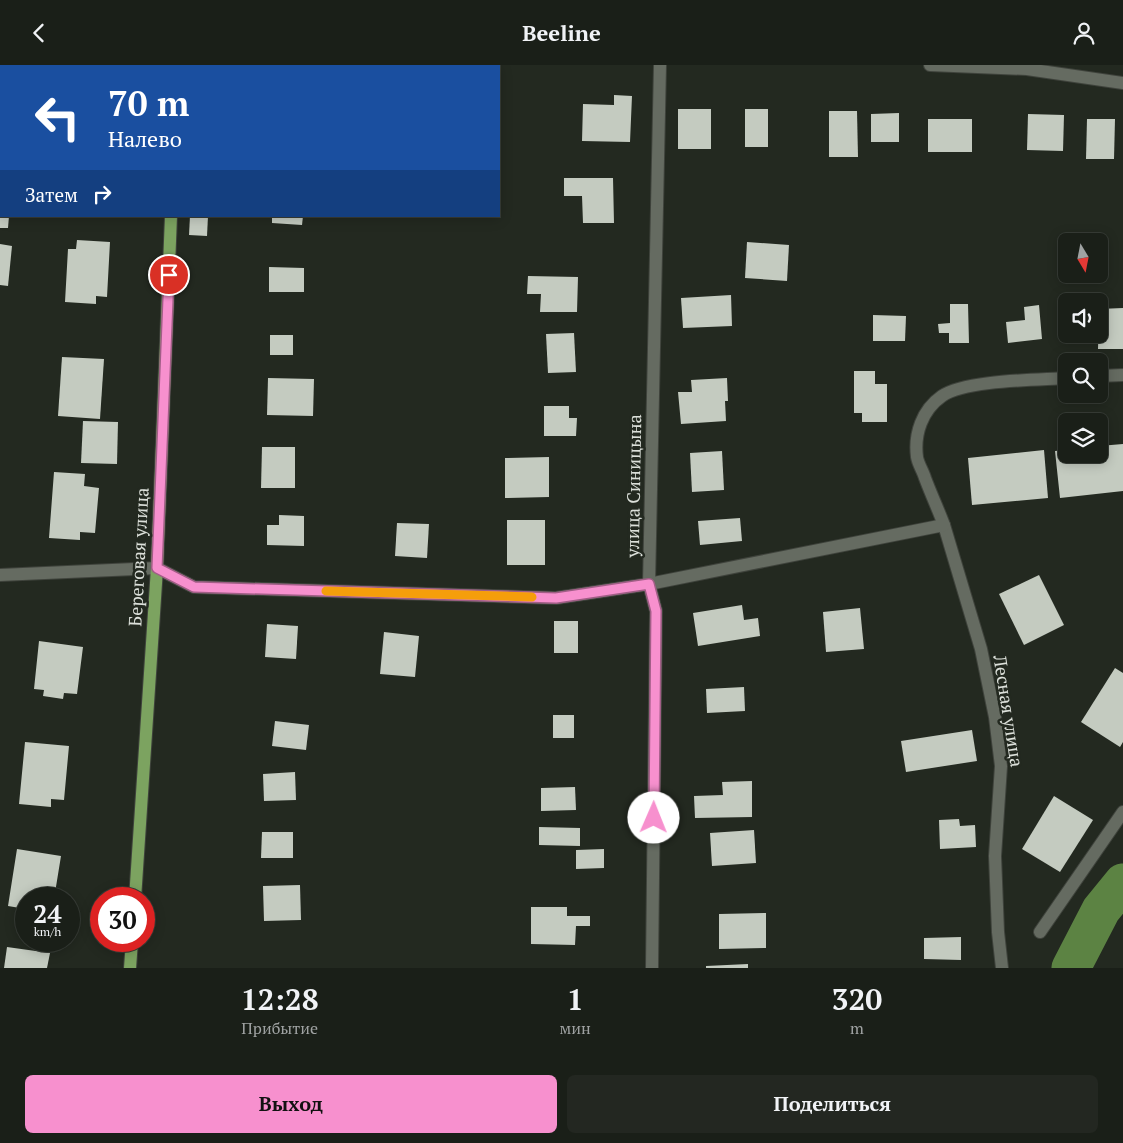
<!DOCTYPE html>
<html lang="ru">
<head>
<meta charset="utf-8">
<style>
	body { margin:0; font-family:"PT Serif",serif; background:#232721; color:#f1f3f6; height:100vh; display:flex; flex-direction:column; font-size:19px; white-space:nowrap }
	* { box-sizing:border-box; margin:0 }
	p { font-size:16px; color:#9fa2a2 }
	.icon { flex:none; width:28px; height:28px; fill:none; stroke:currentColor; stroke-width:2; stroke-linecap:round; stroke-linejoin:round }
	.map { position:relative; height:903px; overflow:hidden }
	.panel { display:flex; flex-direction:column; background:#1a1f18; flex:1 }
	.panel>* { flex:none }
	.guide { position:absolute; left:0px; top:0px; width:500px; height:152px; box-shadow:0 2px 12px #0003,0 0 0 1px #383d37; background:#1a4fa0; color:#fff; overflow:hidden }
	.needle { width:32px; rotate:170deg }
	.fabs { position:absolute; left:1058px; top:168px; display:grid; gap:10px }
	.fabs a { display:grid; place-items:center; width:50px; height:50px; border-radius:8px; background:#1a1f18; box-shadow:0 2px 12px #0003,0 0 0 1px #383d37; font-size:25px }
	.speed { position:absolute; left:15px; top:822px; display:flex; gap:10px; font-size:25px; font-weight:700; text-align:center }
	.speed>* { display:grid; place-content:center; width:65px; height:65px; border-radius:50%; background:#1a1f18; box-shadow:0 2px 12px #0003,0 0 0 1px #383d37; line-height:1 }
	.speed small { font-size:12px; font-weight:400 }
	.speed .limit { border:8px solid #d22; background:#fff; color:#111 }
	.pin { position:absolute; display:grid; place-items:center; width:42px; height:42px; color:#fff; margin:-21px; border:2px solid #fff; border-radius:50%; box-shadow:0 1px 5px #0007 }
	.me { position:absolute; width:55px; margin:-28px; rotate:1deg; stroke-linejoin:round; filter:drop-shadow(0 0 4px #0008) }
	.turn { display:flex; align-items:center; gap:18px; height:105px; padding:0 25px; font-size:22px }
	.turn .icon { width:65px; height:65px; stroke-width:2.5 }
	.turn b { display:block; font-size:35px; line-height:42px }
	.then { display:flex; align-items:center; height:48px; padding:0 25px; background:#0003; gap:10px; font-size:19px }
	.eta { display:flex; justify-content:space-evenly; align-items:center; height:85px; text-align:center }
	.eta b { font-size:30px; font-weight:700; line-height:35px }
	.primary-button { display:flex; gap:10px; margin-top:auto; padding:10px 25px }
	.primary-button a { flex:1; height:58px; border-radius:8px; background:#f790ce; color:#111; font-size:20px; font-weight:700; line-height:58px; text-align:center }
	.primary-button a+a { background:#232721; color:#f1f3f6 }
	header { display:flex; justify-content:space-between; align-items:center; height:65px; padding:0 25px; background:#1a1f18; font-size:22px; font-weight:700 }
	.map>svg:first-child { display:block }
	.lines { fill:none; stroke-linecap:round; stroke-linejoin:round }
	.river { stroke:#5c8343; stroke-width:39 }
	.building { fill:#c4cbc0 }
	.minor-casing { stroke:#3f433c; stroke-width:14 }
	.major-casing { stroke:#3f433c; stroke-width:14 }
	.minor { stroke:#656b61; stroke-width:12 }
	.major { stroke:#7ca360; stroke-width:12 }
	.route-casing { stroke:#a15e86; stroke-width:12 }
	.route { stroke:#f790ce; stroke-width:9 }
	.slow { stroke:#f59e0b; stroke-width:9 }
	.labels { text-anchor:middle; stroke-width:5; stroke-linejoin:round; paint-order:stroke }
	.street-label { font-size:18px; fill:#dce0da; stroke:#232920 }
</style>
</head>
<body>
<header><svg class="icon" aria-label="back" viewBox="0 0 24 24"><path d="M15 5l-7 7 7 7"/></svg>Beeline<svg class="icon" aria-label="person" viewBox="0 0 24 24"><circle cx="12" cy="8" r="4"/><path d="M4 21q1-7 8-7t8 7"/></svg></header>
<div class="map">
<svg width="1123" height="903" viewBox="0 0 1123 903">
	<rect width="100%" height="100%" fill="#232920"/>
	<g class="lines">
		<path class="river" d="M1071,903L1101,845L1123,818"/>
	</g>
	<g class="building">
		<path d="M614,30L632,31L630,77L582,76L583,39L614,40Z"/>
		<rect x="678" y="44" width="33" height="40"/>
		<rect x="745" y="44" width="23" height="38"/>
		<path d="M829,46H857L858,92H829Z"/>
		<path d="M899,48V77H871V49Z"/>
		<path d="M1028,49L1064,50L1063,86L1027,85Z"/>
		<rect x="928" y="54" width="44" height="33"/>
		<path d="M1087,54H1115L1114,94H1086Z"/>
		<path d="M564,113H613L614,158H583L582,131H564Z"/>
		<path d="M0,151H9L8,163H0Z"/>
		<path d="M190,151H208L207,171L189,170Z"/>
		<path d="M272,151H303L302,160L272,158Z"/>
		<path d="M77,175L110,177L107,232L96,231V239L65,237L68,184H76Z"/>
		<path d="M747,177L789,180L787,216L745,213Z"/>
		<path d="M0,179L12,181L8,221L0,220Z"/>
		<path d="M269,202L304,203V227H269Z"/>
		<path d="M528,211L578,212L577,247H540L541,229H527Z"/>
		<path d="M731,230L732,261L683,263L681,233Z"/>
		<path d="M950,239H968L969,278H949V268H939L938,259L950,258Z"/>
		<path d="M1039,240L1042,274L1008,278L1006,257L1025,255L1024,242Z"/>
		<path d="M1123,243V284H1098L1099,244Z"/>
		<path d="M873,250L906,251L905,276H873Z"/>
		<path d="M574,268L576,307L548,308L546,269Z"/>
		<rect x="270" y="270" width="23" height="20"/>
		<path d="M62,292L104,294L100,354L58,351Z"/>
		<path d="M854,306H875V319H887V357H862V348H854Z"/>
		<path d="M268,313L314,314L313,351L267,350Z"/>
		<path d="M727,313L728,336H725L726,356L681,359L678,327H692L691,315Z"/>
		<path d="M544,341H569V353H577L576,371H544Z"/>
		<path d="M83,356L118,357L117,399L81,398Z"/>
		<path d="M1123,379V426L1060,433L1055,386L1066,385V389H1099V381Z"/>
		<path d="M262,382H295V423H261Z"/>
		<path d="M1044,385L1048,433L972,440L968,393Z"/>
		<path d="M722,386L724,425L692,427L690,388Z"/>
		<path d="M549,392V432L505,433V393Z"/>
		<path d="M54,407L85,409L84,421L99,423L95,468L80,467V475L49,473Z"/>
		<path d="M279,450L304,451V481L267,480V460H279Z"/>
		<path d="M740,453L742,476L700,480L698,456Z"/>
		<rect x="507" y="455" width="38" height="45"/>
		<path d="M397,458L429,459L427,493L395,491Z"/>
		<path d="M1039,510L1064,560L1024,580L999,529Z"/>
		<path d="M742,540L744,555L758,553L760,571L698,581L693,548Z"/>
		<path d="M860,543L864,584L826,587L823,547Z"/>
		<rect x="554" y="556" width="24" height="32"/>
		<path d="M267,559L298,561L296,594L265,592Z"/>
		<path d="M384,567L419,571L415,612L380,609Z"/>
		<path d="M39,576L83,582L77,629L64,628L63,634L43,631L44,625L34,624Z"/>
		<path d="M1115,603L1123,608V677L1120,682L1081,657Z"/>
		<path d="M744,622L745,646L707,648L706,624Z"/>
		<rect x="553" y="650" width="21" height="23"/>
		<path d="M275,656L309,660L306,685L272,681Z"/>
		<path d="M972,665L977,696L906,707L901,676Z"/>
		<path d="M25,677L69,681L64,735L51,734V742L19,739Z"/>
		<path d="M295,707L296,735L264,736L263,709Z"/>
		<path d="M752,716V752L695,753L694,731L723,730L722,717Z"/>
		<path d="M575,722L576,745L541,746V723Z"/>
		<path d="M1054,731L1093,755L1060,807L1022,784Z"/>
		<path d="M959,754L960,761L975,760L976,782L940,784L939,755Z"/>
		<path d="M539,762L580,763V781L539,780Z"/>
		<path d="M754,765L756,798L712,801L710,768Z"/>
		<path d="M262,767H293V793H261Z"/>
		<path d="M17,784L61,791L54,834H26V844L8,841Z"/>
		<path d="M604,784V803L576,804V785Z"/>
		<path d="M300,820L301,855L264,856L263,821Z"/>
		<path d="M531,842H567V851H590V861H576L575,880L531,879Z"/>
		<path d="M766,848V883L719,884V849Z"/>
		<path d="M961,872V895L924,894V873Z"/>
		<path d="M7,882L50,888L47,903H4Z"/>
		<path d="M748,899V903H706V901Z"/>
	</g>
	<g class="lines">
		<g class="minor-casing">
			<g id="minor">
				<path d="M930,0L1027,4L1123,18"/>
				<path d="M0,7H1"/>
				<path d="M1099,311L1123,310"/>
				<path d="M944,460L981,584L995,652L1001,701L995,791L998,867L1002,903"/>
				<path d="M0,510L157,503L194,522L556,533L649,519L944,460C938,444 931,429 925,413C923,406 918,399 917,392C914,369 922,345 942,331C965,315 1037,315 1066,313"/>
				<path d="M1040,867L1123,747"/>
				<path d="M652,903L656,546L649,519L660,0"/>
			</g>
		</g>
		<g class="major-casing">
			<g id="major">
				<path d="M178,1V0"/>
				<path d="M135,834L157,503L171,151"/>
				<path d="M130,903L132,876"/>
			</g>
		</g>
		<use href="#minor" class="minor"/>
		<use href="#major" class="major"/>
	</g>
	<g class="lines">
		<g class="route-casing">
			<path id="route" d="M169,210L157,503L194,522L556,533L649,519L656,546L654,753"/>
		</g>
		<use href="#route" class="route"/>
		<path class="slow" d="M326,526L532,532"/>
	</g>
	<g class="labels">
		<g class="street-label">
			<text transform="translate(634 421) rotate(-89)" y="6">улица Синицына</text>
			<text transform="translate(139 492) rotate(-87)" y="6">Береговая улица</text>
			<text transform="translate(1008 646) rotate(81)" y="6">Лесная улица</text>
		</g>
	</g>
</svg>
<div class="fabs">
<a><svg class="needle" viewBox="-14 -14 28 28"><path d="M0-13l5 13h-10z" fill="#e53935"/><path d="M0 13l5-13h-10z" fill="#9fa2a2"/></svg></a>
<a><svg class="icon" aria-label="sound" viewBox="0 0 24 24"><path d="M4 9h4l5-4v14l-5-4H4zM17 9q2 3 0 6"/></svg></a>
<a><svg class="icon" aria-label="search" viewBox="0 0 24 24"><circle cx="10" cy="10" r="6"/><path d="M15 15l6 6"/></svg></a>
<a><svg class="icon" aria-label="layers" viewBox="0 0 24 24"><path d="M12 4l9 5-9 5-9-5zM3 14l9 5 9-5"/></svg></a>
</div>
<div class="speed"><div>24<small>km/h</small></div><div class="limit">30</div></div>
<div class="pin" style="left:169px;top:210px;background:#d93025"><svg class="icon" aria-label="arrive" viewBox="0 0 24 24"><path d="M6 21V4h12l-3 4 3 4H6"/></svg></div>
<svg class="me" style="left:654px;top:753px" viewBox="-20 -20 40 40"><circle r="19" fill="#fff"/><path d="M0-13L10 11 0 6-10 11z" fill="#f790ce"/></svg>
<div class="guide">
<div class="turn"><svg class="icon" aria-label="left" viewBox="0 0 24 24"><path d="M17 20v-9H6M10 6l-5 5 5 5"/></svg><div><b>70 m</b>Налево</div></div>
<div class="then">Затем<svg class="icon" aria-label="right" viewBox="0 0 24 24"><path d="M7 20v-9h11M14 6l5 5-5 5"/></svg></div>
</div>
</div>
<section class="panel">
<div class="eta">
<div><b>12:28</b><p>Прибытие</p></div>
<div><b>1</b><p>мин</p></div>
<div><b>320</b><p>m</p></div>
</div>
<div class="primary-button"><a>Выход</a><a>Поделиться</a></div>
</section>
</body>
</html>
